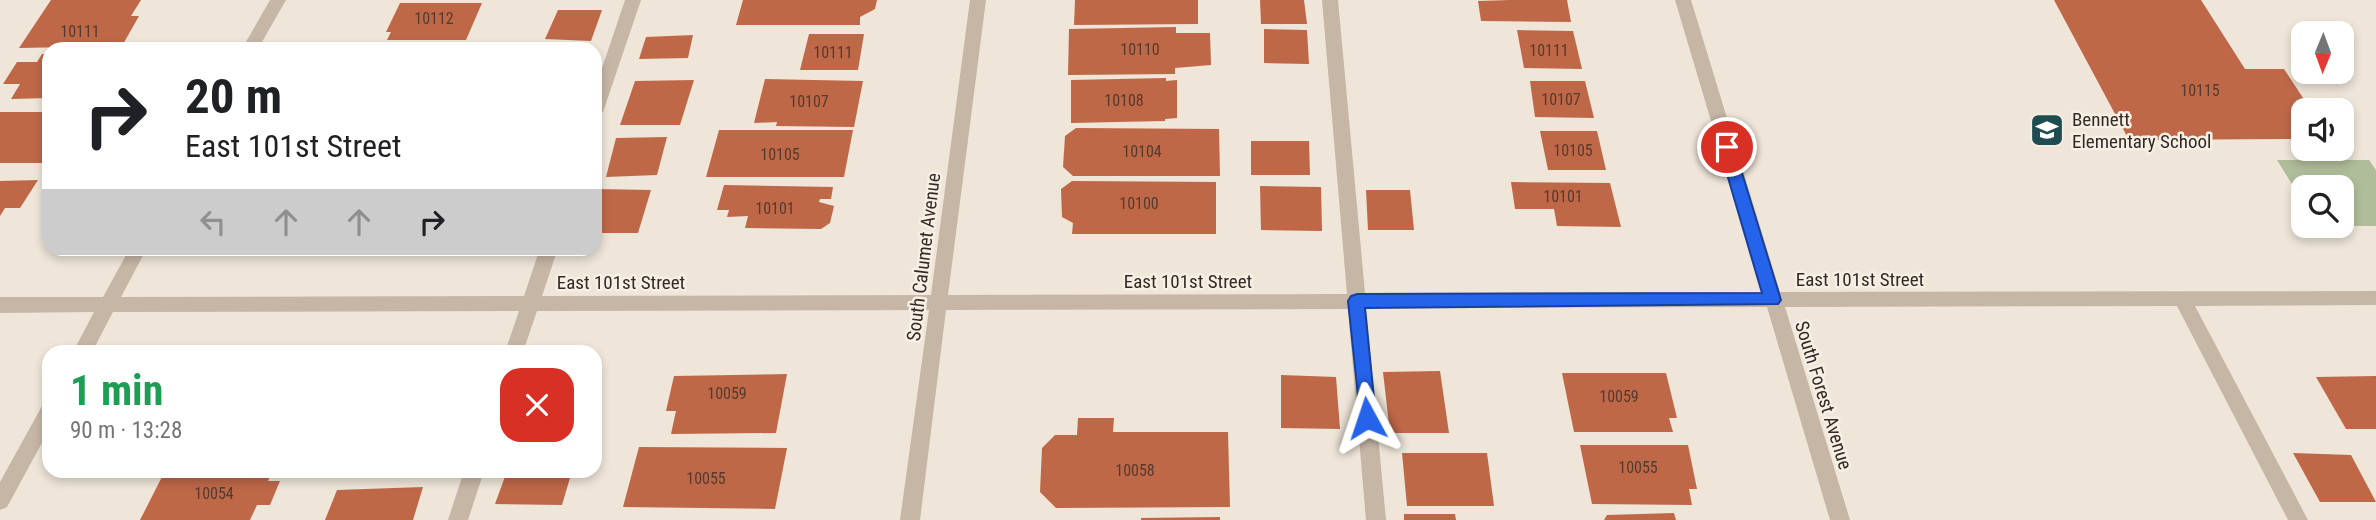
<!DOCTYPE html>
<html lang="en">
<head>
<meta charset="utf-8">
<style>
	body { margin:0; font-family:"Roboto Condensed",sans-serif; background:#f6f6f6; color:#202124; height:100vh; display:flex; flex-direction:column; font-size:26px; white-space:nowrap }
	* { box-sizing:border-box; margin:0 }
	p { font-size:23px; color:#757577 }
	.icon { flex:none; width:38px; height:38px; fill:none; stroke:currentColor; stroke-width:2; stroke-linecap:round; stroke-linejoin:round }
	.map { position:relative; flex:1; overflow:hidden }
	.side { position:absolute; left:42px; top:345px; width:560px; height:133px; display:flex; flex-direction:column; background:#fff; border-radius:21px; box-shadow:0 4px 10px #0003 }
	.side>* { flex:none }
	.guide { position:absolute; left:42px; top:42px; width:560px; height:214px; border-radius:21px; box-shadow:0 4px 10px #0003; background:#fff; color:#202124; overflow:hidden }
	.needle { width:46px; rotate:181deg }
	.fabs { position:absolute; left:2291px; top:21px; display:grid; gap:14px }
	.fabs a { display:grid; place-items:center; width:63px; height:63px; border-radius:14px; background:#fff; box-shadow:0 4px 10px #0003; font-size:35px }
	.pin { position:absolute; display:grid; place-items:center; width:60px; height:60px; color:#fff; margin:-30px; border:4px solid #fff; border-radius:50%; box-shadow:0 2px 7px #0007 }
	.me { position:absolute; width:77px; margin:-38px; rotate:355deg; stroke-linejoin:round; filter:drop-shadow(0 0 5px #0008) }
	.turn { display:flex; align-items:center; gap:24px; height:147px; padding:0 28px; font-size:32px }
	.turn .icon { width:91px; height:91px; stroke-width:2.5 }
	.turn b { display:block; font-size:49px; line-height:60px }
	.lanes { display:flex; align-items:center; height:66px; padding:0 28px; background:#0003; justify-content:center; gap:35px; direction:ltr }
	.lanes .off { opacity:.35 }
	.round { display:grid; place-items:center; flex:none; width:74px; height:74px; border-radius:21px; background:#f6f6f6 }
	.overview { display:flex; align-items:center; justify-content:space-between; height:119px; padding:0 28px }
	h1 { font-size:42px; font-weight:700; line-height:52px; color:#1e9e55 }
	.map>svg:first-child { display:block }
	.green { fill:#b0bd9a }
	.building { fill:#be6848 }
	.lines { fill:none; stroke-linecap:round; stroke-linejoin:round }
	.minor { fill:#c6b6a6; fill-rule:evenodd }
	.route { fill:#2563eb; stroke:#184099; stroke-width:2 }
	.labels { text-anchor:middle; stroke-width:5; stroke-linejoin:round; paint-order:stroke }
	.number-label { font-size:16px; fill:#563a2e }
	.poi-label { font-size:19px; fill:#332a26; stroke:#f7efe4; text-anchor:start }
	.street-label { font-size:19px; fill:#332a26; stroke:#f7efe4 }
</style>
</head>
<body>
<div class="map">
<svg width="2376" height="520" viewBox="0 0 2376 520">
	<rect width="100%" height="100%" fill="#efe5d9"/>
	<path class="green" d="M2277,160H2369L2376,170V226H2318H2342V187H2303V202Z"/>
	<g class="building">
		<path d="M51,0H141L131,16H139L122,46L19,48Z"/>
		<path d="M743,0H877L875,9L860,17V25H736Z"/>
		<path d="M1075,0H1198V24L1074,25Z"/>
		<path d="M1260,0H1304L1307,24H1261Z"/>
		<path d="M1510,0H1567L1571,22L1481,21L1478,1Z"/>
		<path d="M2054,0H2201L2245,69H2284L2311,110H2303V139L2129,140Z"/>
		<path d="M400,3H482L466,40H387L391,32H386Z"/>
		<path d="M558,10H602L591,41L545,39Z"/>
		<path d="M1176,27V33H1210L1211,65L1175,68V74L1068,75L1069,29Z"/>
		<path d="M1264,29L1307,30L1309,64L1264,63Z"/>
		<path d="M1517,30L1573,31L1582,69L1524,68Z"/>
		<path d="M809,34H864L858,70H800Z"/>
		<path d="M693,35L688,58L639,59L646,37Z"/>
		<path d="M42,54H49V98L11,99L20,84H3L17,62H37Z"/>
		<path d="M1166,78V81L1177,80V118L1165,119V121L1071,123V80Z"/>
		<path d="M765,79L863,81L854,127L776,126L777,122L754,123Z"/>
		<path d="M694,80L680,125H620L635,81Z"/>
		<path d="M1530,81H1585L1594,118L1535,117Z"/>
		<path d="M0,112H49V156L44,163H0Z"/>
		<path d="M1076,128L1219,129L1220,176H1073L1063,167L1065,136Z"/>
		<path d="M719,130H853L844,177H706Z"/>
		<path d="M1540,131H1597L1606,170H1548Z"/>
		<path d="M667,137L657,175L606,177L616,138Z"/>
		<path d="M1251,141H1309L1310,175H1251Z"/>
		<path d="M38,180L20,208H5L0,216V181Z"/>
		<path d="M1072,181L1216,182V234H1072L1073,223L1062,217L1061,189Z"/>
		<path d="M1511,182L1610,183L1621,227L1557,226L1554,209H1515Z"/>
		<path d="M724,185L833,187L831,199H820L819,202L834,206L830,223L821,229L745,228L748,216L727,217L729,210H717Z"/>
		<path d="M1260,186L1321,187L1322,231L1261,230Z"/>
		<path d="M595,189L651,190L638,233H595Z"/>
		<path d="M1366,190H1410L1414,230H1368Z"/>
		<path d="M1440,371L1449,433H1390L1383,372Z"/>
		<path d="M1562,373H1666L1677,418H1669L1673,432H1574Z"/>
		<path d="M787,374L776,433L671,434L676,411H666L674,376Z"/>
		<path d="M1281,375L1336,377L1340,429L1281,428Z"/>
		<path d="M2376,376V429H2346L2316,377Z"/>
		<path d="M1078,418H1114L1113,432H1228L1230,507L1056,508L1040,492L1042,448L1055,435H1077Z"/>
		<path d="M1580,445H1688L1697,489H1689L1692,505L1592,504Z"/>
		<path d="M639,447L787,448L775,509L623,507Z"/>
		<path d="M1402,453H1487L1494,506H1407Z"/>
		<path d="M2293,453L2351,455L2376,502H2320Z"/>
		<path d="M165,471L272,472L268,481H280L270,505H257L250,520H140Z"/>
		<path d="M507,471H572L562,505L495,504Z"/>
		<path d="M423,487L413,520H325L337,490Z"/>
		<path d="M1674,513L1676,520H1604L1607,515Z"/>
		<path d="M1404,514H1455L1456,520H1404Z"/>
		<path d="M1220,517V520H1141V518Z"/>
	</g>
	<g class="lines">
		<g class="minor">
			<path d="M270,0H286L258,49H242Z"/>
			<path d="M625,0H641L603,112L595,118V89Z"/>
			<path d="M970,0H986L948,295L1347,294L1322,0H1338L1365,293L1762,292L1675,0H1691L1780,292L2376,291V305L2195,306L2308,520H2288L2177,306L1785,307L1850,520H1830L1767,307L1366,308L1386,520H1366L1348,309L946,310L920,520H900L929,310L537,311L523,352H505L519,311L113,312L92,352H73L94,312L0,313V297H103L130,248H147L121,297L524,296L540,248H558L542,296L931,295Z"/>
			<path d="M49,404V430L7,507L0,510V482L42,406Z"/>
			<path d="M464,471H484L468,520H448Z"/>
		</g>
	</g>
	<path class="route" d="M1727,141L1734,147L1781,300L1778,304L1365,308L1376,418L1373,424L1367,426L1361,424L1348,301L1351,296L1357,294L1762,293L1719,147Z"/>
	<defs>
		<g id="school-square" transform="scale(1.75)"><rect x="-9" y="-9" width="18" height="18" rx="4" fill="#1f4c51" stroke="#f7efe4"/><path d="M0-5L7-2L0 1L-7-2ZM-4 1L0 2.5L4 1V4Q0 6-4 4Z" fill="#fff"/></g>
	</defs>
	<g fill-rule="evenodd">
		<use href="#school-square" x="2047" y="130"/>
	</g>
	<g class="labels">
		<g class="number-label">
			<text x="434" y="24">10112</text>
			<text x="80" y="37">10111</text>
			<text x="1140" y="55">10110</text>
			<text x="1549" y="56">10111</text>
			<text x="833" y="58">10111</text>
			<text x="2200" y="96">10115</text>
			<text x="1561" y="105">10107</text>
			<text x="1124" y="106">10108</text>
			<text x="809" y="107">10107</text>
			<text x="1573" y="156">10105</text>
			<text x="1142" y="157">10104</text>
			<text x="780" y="160">10105</text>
			<text x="1563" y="202">10101</text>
			<text x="1139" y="209">10100</text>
			<text x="775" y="214">10101</text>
			<text x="727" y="399">10059</text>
			<text x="1619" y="402">10059</text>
			<text x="1638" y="473">10055</text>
			<text x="1135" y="476">10058</text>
			<text x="706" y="484">10055</text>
			<text x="214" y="499">10054</text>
		</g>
		<g class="poi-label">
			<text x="2072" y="126">Bennett<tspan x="2072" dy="22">Elementary School</tspan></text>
		</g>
		<g class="street-label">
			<text transform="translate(923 257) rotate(-83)" y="7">South Calumet Avenue</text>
			<text x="1860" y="286">East 101st Street</text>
			<text x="1188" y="288">East 101st Street</text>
			<text x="621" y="289">East 101st Street</text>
			<text transform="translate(1824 395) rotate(73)" y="7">South Forest Avenue</text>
		</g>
	</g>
</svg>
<div class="fabs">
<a><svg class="needle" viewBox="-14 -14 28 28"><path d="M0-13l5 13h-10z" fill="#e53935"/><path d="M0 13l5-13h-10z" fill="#757577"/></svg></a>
<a><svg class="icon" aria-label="sound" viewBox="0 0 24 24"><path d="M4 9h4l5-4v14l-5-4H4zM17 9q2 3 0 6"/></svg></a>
<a><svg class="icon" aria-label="search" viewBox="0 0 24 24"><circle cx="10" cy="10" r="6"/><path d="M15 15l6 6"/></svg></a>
</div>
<div class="pin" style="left:1727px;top:147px;background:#d93025"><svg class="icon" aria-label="arrive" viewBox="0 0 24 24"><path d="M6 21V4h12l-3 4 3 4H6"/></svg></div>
<svg class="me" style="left:1367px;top:418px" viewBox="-20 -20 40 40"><path d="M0-17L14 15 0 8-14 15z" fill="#2563eb" stroke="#fff" stroke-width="4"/></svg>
<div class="guide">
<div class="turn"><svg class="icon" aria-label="right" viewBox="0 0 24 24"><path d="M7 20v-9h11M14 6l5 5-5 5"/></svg><div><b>20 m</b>East 101st Street</div></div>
<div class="lanes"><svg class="icon off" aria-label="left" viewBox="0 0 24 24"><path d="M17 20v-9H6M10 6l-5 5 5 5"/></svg><svg class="icon off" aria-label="ahead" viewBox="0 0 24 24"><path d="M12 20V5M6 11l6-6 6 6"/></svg><svg class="icon off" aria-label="ahead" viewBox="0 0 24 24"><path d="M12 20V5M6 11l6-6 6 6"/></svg><svg class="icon" aria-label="right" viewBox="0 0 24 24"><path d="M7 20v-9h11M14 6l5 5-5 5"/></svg></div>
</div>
<section class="side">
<div class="overview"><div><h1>1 min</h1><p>90 m · 13:28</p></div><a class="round" style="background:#d93025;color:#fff"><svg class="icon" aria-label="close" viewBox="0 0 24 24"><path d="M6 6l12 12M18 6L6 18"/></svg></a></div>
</section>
</div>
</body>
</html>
